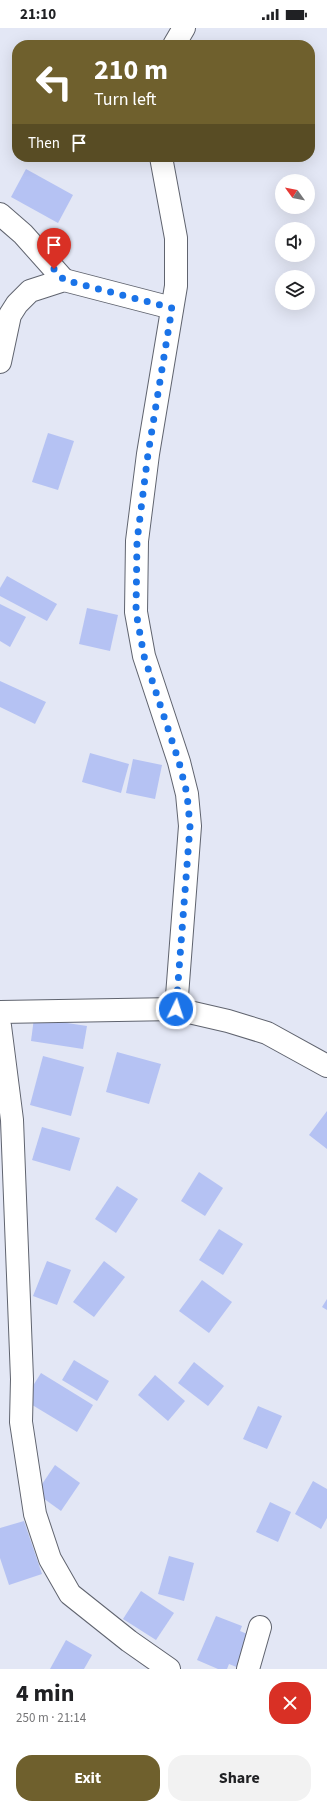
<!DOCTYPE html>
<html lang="en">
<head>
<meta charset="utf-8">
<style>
	body { margin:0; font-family:"Source Sans 3",sans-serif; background:#f2f2f2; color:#202124; height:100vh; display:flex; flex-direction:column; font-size:15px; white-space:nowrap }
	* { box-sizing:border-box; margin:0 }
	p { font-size:13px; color:#757577 }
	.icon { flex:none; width:22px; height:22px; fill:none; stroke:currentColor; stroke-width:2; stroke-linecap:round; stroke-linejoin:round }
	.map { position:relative; height:1641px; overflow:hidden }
	.sheet { display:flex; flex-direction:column; background:#fff; flex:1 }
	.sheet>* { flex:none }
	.hud { position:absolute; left:12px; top:12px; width:303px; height:122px; border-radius:16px; box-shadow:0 4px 16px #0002; background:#6f602d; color:#fff; overflow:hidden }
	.needle { width:26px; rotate:303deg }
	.buttons { position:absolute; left:275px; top:146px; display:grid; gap:8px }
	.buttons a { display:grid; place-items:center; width:40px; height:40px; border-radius:50%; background:#fff; box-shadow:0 4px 16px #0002; font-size:20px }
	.pin { position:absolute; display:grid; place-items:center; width:34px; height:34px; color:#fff; margin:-41px -17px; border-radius:50% 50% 50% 0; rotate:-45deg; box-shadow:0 0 4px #0007 }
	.pin .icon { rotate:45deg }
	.me { position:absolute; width:44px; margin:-22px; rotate:4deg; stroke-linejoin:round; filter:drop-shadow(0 0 3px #0008) }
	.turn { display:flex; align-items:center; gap:14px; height:84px; padding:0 16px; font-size:18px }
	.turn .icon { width:52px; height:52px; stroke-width:2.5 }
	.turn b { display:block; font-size:28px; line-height:34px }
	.then { display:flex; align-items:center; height:38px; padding:0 16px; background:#0003; gap:8px; font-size:15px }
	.round { display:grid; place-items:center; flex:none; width:42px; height:42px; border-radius:16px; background:#f2f2f2 }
	.overview { display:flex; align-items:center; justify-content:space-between; height:68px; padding:0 16px }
	h1 { font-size:24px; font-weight:700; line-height:30px }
	.cta { display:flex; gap:8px; margin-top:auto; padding:8px 16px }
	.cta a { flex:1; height:46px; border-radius:16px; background:#6f602d; color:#fff; font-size:16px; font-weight:700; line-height:46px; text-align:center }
	.cta a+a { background:#f2f2f2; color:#202124 }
	.status { display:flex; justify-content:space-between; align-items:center; height:28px; padding:0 20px; background:#fff; direction:ltr }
	.status svg { height:11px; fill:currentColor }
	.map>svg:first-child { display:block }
	.building { fill:#b5c2f3 }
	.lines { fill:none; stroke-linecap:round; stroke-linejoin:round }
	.minor-casing { stroke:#60646f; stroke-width:24 }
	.minor { stroke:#fff; stroke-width:22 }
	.route { stroke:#1a73e8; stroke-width:7; stroke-dasharray:0 12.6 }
</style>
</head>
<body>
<div class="status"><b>21:10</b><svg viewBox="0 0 49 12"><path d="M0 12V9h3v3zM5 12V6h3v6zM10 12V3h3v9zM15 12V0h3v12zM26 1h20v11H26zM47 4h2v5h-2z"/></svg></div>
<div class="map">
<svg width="327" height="1641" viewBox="0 0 327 1641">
	<rect width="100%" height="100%" fill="#e3e7f5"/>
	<g class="building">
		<path d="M26,141L73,167L58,195L11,169Z"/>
		<path d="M48,405L74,413L58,462L32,454Z"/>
		<path d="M7,548L57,576L47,593L0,568V560Z"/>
		<path d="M0,576L26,589L10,619L0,613Z"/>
		<path d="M87,580L118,587L110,623L79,616Z"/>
		<path d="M0,653L46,674L35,696L0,679Z"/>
		<path d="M90,725L129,736L121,765L82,754Z"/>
		<path d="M133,731L162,737L155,771L126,765Z"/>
		<path d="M34,990L87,998L83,1021L31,1013Z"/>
		<path d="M117,1024L161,1036L149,1076L106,1064Z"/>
		<path d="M43,1028L84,1039L71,1088L30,1077Z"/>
		<path d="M327,1083V1121L309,1107Z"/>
		<path d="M42,1099L80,1110L70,1143L32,1132Z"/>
		<path d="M199,1144L223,1160L205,1188L181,1173Z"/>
		<path d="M117,1158L138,1171L116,1205L95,1191Z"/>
		<path d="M219,1201L243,1216L223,1247L199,1232Z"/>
		<path d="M47,1233L71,1242L57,1277L33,1268Z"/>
		<path d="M104,1233L125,1249L94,1289L73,1274Z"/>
		<path d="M202,1252L232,1274L209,1305L179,1283Z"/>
		<path d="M327,1271V1282L322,1279Z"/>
		<path d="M74,1332L109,1353L97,1373L62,1352Z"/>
		<path d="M194,1334L224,1358L208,1378L178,1355Z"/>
		<path d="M41,1345L93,1377L77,1404L24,1372Z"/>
		<path d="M155,1347L185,1373L168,1393L138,1367Z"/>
		<path d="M258,1378L282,1388L267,1421L243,1411Z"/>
		<path d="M55,1437L80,1455L61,1483L36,1465Z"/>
		<path d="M313,1453L327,1461V1490L321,1501L295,1486Z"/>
		<path d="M270,1474L291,1484L278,1514L256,1504Z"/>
		<path d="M24,1493L42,1546L9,1557L0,1530V1500Z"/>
		<path d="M169,1528L194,1535L184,1573L158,1566Z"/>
		<path d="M141,1563L174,1585L156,1612L123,1591Z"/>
		<path d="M216,1588L242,1598L240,1603L252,1608L239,1640L229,1636L227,1641H218L197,1632Z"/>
		<path d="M66,1612L92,1627L84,1641H50Z"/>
	</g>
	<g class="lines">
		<g class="minor-casing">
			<g id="minor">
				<path d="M174,17L184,0"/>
				<path d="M161,129L176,210V258L148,426L137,513L136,584L144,628L179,734L187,766L190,798L176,981"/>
				<path d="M0,186L23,206L64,252"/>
				<path d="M0,334L10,287L17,276L30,263L64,252L172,280"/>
				<path d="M0,984L176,981L228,993L267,1005L327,1038"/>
				<path d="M0,998L12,1092L22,1351L21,1394L35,1486L50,1531L70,1566L129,1613L169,1641"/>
				<path d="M248,1641L260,1599"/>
			</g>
		</g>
		<use href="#minor" class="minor"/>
	</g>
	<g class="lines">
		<path class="route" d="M54,241L64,252L172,280L148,426L137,513L136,584L144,628L179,734L187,766L190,798L176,981"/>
	</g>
</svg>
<div class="buttons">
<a><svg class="needle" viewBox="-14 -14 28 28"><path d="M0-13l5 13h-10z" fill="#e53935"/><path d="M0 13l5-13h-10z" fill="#757577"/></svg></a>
<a><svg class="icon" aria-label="sound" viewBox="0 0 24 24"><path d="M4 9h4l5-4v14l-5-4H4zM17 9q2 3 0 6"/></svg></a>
<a><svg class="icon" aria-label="layers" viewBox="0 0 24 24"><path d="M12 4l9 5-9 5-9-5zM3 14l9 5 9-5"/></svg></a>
</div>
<div class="pin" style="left:54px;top:241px;background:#d93025"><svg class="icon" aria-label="arrive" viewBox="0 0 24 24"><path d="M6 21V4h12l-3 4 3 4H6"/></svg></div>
<svg class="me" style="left:176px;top:981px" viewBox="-20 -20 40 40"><circle r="17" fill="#1a73e8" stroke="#fff" stroke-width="3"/><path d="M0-11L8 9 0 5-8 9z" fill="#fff"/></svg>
<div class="hud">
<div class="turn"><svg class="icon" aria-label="left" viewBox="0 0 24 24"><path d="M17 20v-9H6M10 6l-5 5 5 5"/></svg><div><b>210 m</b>Turn left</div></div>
<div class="then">Then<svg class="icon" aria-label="arrive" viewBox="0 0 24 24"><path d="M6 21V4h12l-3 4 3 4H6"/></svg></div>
</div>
</div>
<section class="sheet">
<div class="overview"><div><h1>4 min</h1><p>250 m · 21:14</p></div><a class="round" style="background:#d93025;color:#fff"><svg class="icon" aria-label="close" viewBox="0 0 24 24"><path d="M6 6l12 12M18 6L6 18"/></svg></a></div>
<div class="cta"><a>Exit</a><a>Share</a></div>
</section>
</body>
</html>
